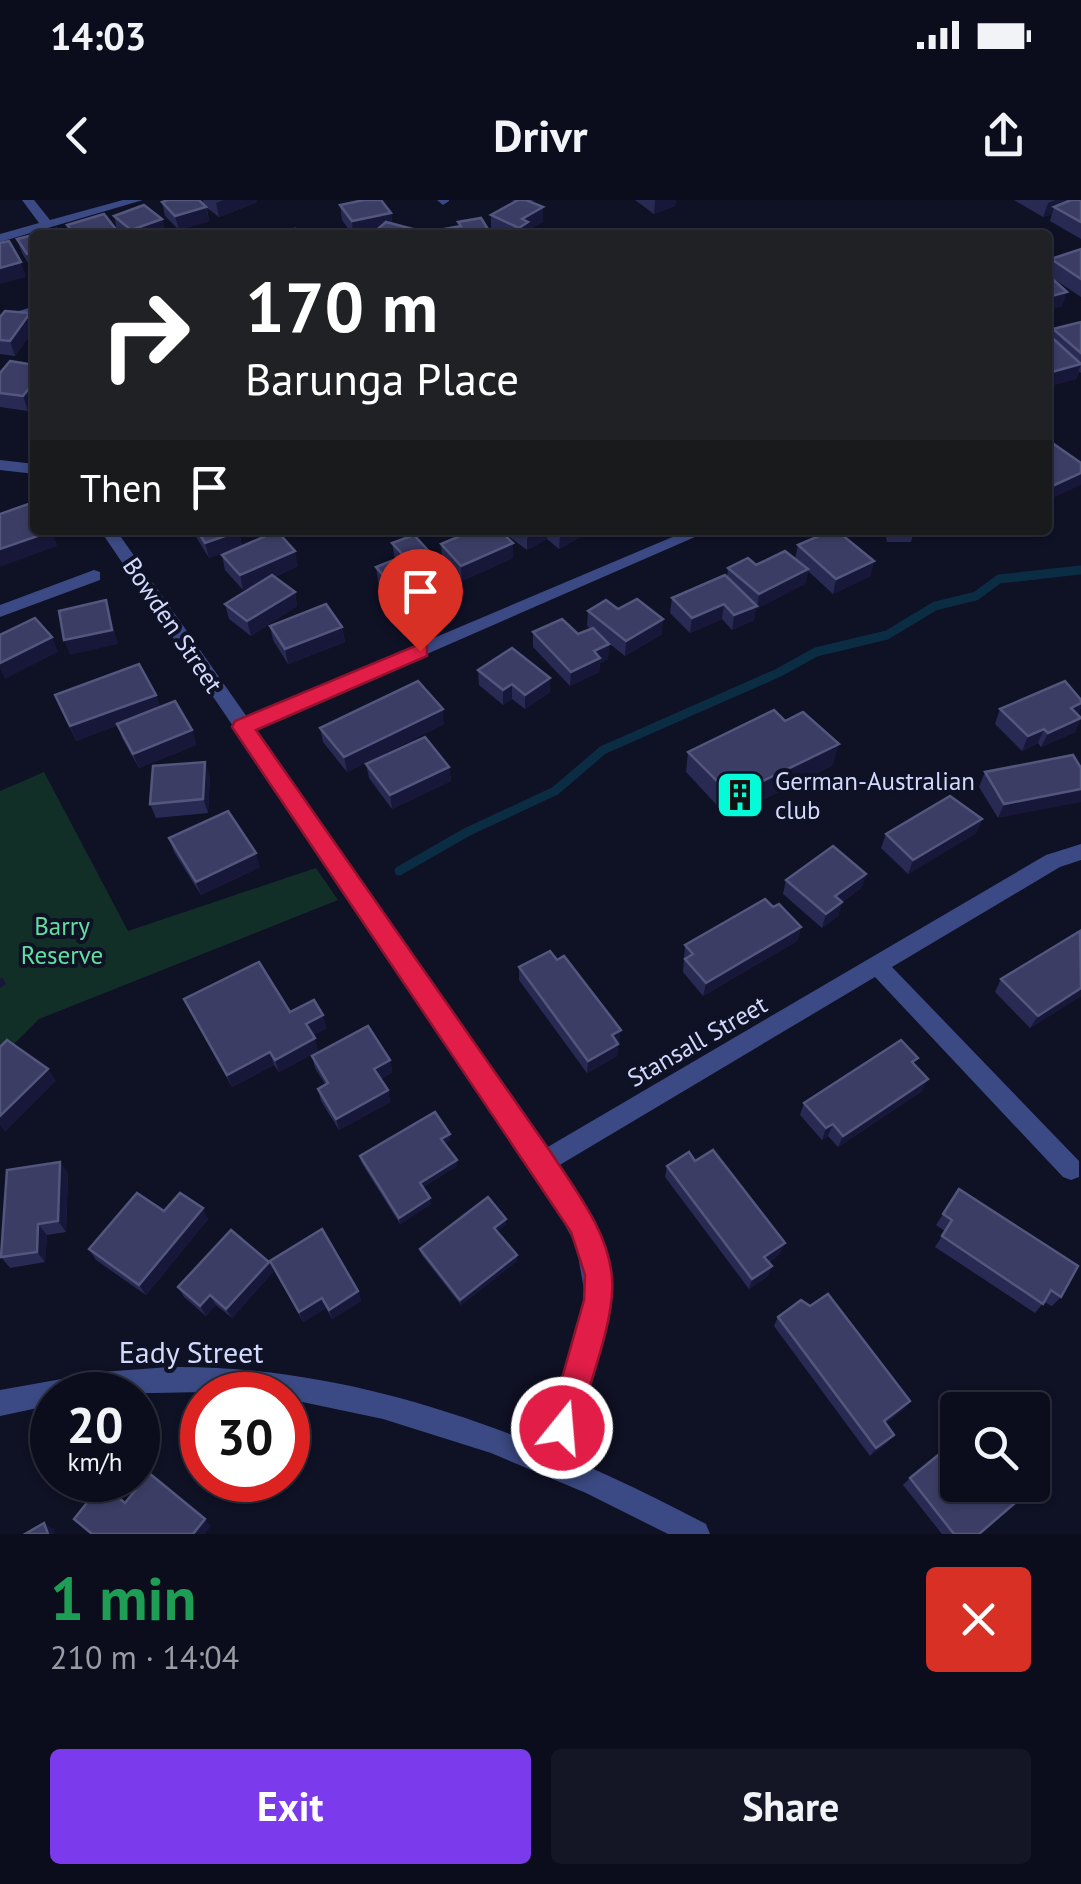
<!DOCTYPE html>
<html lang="en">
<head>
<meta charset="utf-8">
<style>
	body { margin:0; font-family:"PT Sans",sans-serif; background:#141625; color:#f1f3f6; height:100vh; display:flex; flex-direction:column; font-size:38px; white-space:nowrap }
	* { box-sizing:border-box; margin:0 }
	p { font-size:32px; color:#9a9ca3 }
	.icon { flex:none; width:55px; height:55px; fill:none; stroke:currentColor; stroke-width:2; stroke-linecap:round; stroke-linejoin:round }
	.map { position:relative; height:1334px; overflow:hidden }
	.drawer { display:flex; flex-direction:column; background:#0b0d1c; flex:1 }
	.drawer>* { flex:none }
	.hud { position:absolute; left:30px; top:30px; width:1022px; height:305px; border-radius:10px; box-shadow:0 2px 8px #0004,0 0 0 2px #2b2d3b; background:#202124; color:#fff; overflow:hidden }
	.tools { position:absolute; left:940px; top:1192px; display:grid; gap:20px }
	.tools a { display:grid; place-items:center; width:110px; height:110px; border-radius:10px; background:#0b0d1c; box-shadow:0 2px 8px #0004,0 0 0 2px #2b2d3b; font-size:50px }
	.speed { position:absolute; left:30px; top:1172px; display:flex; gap:20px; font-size:50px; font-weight:700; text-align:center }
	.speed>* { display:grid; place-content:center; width:130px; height:130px; border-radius:50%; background:#0b0d1c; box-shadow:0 2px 8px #0004,0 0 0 2px #2b2d3b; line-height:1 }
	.speed small { font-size:25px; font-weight:400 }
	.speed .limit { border:15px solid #d22; background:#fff; color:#111 }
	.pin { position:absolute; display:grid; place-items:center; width:85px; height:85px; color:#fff; margin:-102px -42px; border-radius:50% 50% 50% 0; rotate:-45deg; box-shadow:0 0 10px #0007 }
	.pin .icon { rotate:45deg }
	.me { position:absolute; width:110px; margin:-55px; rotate:17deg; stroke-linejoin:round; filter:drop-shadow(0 0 8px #0008) }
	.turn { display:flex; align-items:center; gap:35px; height:210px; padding:0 50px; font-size:45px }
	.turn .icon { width:130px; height:130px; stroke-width:2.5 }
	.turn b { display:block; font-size:70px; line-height:85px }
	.then { display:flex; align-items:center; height:95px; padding:0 50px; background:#0003; gap:20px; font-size:38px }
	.round { display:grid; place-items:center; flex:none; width:105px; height:105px; border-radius:10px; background:#141625 }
	.headline { display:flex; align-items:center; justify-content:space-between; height:170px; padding:0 50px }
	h1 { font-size:60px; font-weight:700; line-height:75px; color:#1e9e55 }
	.primary-button { display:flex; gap:20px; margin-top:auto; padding:20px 50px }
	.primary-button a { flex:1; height:115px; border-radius:10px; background:#7c3aed; color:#fff; font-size:40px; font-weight:700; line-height:115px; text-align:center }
	.primary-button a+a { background:#141625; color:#f1f3f6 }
	.status { display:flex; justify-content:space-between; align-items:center; height:70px; padding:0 50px; background:#0b0d1c; direction:ltr }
	.status svg { height:28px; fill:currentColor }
	header { display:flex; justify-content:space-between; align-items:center; height:130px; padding:0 50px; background:#0b0d1c; font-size:45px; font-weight:700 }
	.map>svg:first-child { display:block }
	.green { fill:#122f27 }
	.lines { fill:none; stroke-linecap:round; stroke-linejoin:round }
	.stream { stroke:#0b2d43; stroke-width:9 }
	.service { fill:#3b4a84; fill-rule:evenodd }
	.minor { fill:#3b4a84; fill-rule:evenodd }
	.tertiary { fill:#3b4a84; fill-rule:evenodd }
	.wall { fill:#292a53 }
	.shaded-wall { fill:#171839 }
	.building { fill:#3b3d65; stroke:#53567d; stroke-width:2.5 }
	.route { fill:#e11d48; stroke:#92132f; stroke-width:2.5 }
	.labels { text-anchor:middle; stroke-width:8; stroke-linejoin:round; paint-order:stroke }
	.street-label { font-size:25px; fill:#d4dafe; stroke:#0f1125 }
	.poi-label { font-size:25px; fill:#d4dafe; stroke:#0f1125; text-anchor:start }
	.park-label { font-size:25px; fill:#61dea0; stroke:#0f1125 }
	.near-street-label { font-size:30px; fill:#d4dafe; stroke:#0f1125 }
</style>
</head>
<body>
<div class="status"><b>14:03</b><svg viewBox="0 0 49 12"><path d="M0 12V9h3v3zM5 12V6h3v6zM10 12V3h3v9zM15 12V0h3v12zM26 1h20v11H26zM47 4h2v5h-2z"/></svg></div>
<header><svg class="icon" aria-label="back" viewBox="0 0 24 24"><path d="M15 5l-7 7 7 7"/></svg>Drivr<svg class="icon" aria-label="share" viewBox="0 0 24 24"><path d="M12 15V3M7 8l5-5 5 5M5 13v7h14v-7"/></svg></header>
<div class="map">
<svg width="1081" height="1334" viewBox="0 0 1081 1334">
	<rect width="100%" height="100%" fill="#0f1125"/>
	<path class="green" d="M44,572L128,731L316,668L338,700L39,819L0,858V591Z"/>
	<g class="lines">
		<path class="stream" d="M399,671L467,632L555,591L603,550L778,473L816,452L887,435L935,406L976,396L999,379L1081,370"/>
		<path class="service" d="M35,106V112L0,123V117Z"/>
		<g class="minor">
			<path d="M22,0H34L50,20L123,0H143L0,42V34L39,23Z"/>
			<path d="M437,0H449V1L443,5Z"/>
			<path d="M0,260L35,264V274L0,270Z"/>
			<path d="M100,330H116L247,517L689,330H711L255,529L546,948L1046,655L1081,644V660L1060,667L892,767L1079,961V977L1071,980L1063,977L875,777L558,966L600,1045L610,1100L565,1264L561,1273L552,1277L543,1273L539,1264L586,1100L576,1045L535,971Z"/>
			<path d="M94,370L100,372V380L0,417V405Z"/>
		</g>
		<path class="tertiary" d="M170,1167C361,1165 540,1237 706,1324L710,1334H668L586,1293L491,1253L383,1219L288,1199V1195L205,1192L52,1195V1205L0,1216V1190L101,1172Z"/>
	</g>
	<g class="wall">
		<path d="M203,0H257V2L219,17L207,8L209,21L179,30L165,16L162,2L203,4Z"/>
		<path d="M512,0H534L530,2L543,22L528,30V35H503L491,30V15L515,2Z"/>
		<path d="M635,0H676L675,6L654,14Z"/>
		<path d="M1014,0H1081V39L1050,21L1052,14L1043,17Z"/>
		<path d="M340,5L391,13L392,23L376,31L353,35L342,20Z"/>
		<path d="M114,16L162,19L165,33L160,35H123L117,30Z"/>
		<path d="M35,35V67L31,68L22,53L17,39Z"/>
		<path d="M1081,49V97L1048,75L1051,59Z"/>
		<path d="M0,117L35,128L15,156L0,154Z"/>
		<path d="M1081,122V173L1079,171L1076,179L1048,186V134L1051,137L1053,129Z"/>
		<path d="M35,165V203L28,211L0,207V173Z"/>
		<path d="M192,330H257V331L240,337L242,346L209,358Z"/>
		<path d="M507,330H582V336L559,349L547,339L527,350L507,335Z"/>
		<path d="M868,330H914L911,342H887L885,333H869Z"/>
		<path d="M392,343L447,371L448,386L399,407L378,382L376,367L395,360Z"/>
		<path d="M441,344L513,358L462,381L442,359Z"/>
		<path d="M798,345L874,361L870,376L833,394L808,371L805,384L756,408L754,420L732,430L722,419L690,433L670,413L672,398L727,377L728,368L795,359Z"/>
		<path d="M222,355L298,366L274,377L295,392L297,406L251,436L229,419L225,404L260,383L243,390L225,370Z"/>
		<path d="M618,409L662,434L625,456L606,441L609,444L608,459L600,463L599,472L570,486L533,447V432L578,434L591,429L587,426L588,411Z"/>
		<path d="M270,426L342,427L345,442L288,464L273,440Z"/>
		<path d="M478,470L550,492L525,509L512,499L503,505L479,485Z"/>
		<path d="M55,495H156L160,507L192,530L196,545L139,568L122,538L118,525L76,541Z"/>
		<path d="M1081,507L1078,514L1081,518L1075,532L1041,547L1038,543L1022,551L995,524L1000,509Z"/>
		<path d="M785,521L833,565L728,617L686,572L688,552Z"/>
		<path d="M444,524L347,572L323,542L320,528Z"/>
		<path d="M366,564L449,567L451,581L392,609L369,578Z"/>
		<path d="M1081,568L998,618L979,587L985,572Z"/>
		<path d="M210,576L208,613L156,618L150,604Z"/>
		<path d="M982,619L976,633L908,674L881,648L886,634Z"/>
		<path d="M169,638L260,667L201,695L174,652Z"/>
		<path d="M866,674L861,688L842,702L838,716L822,728L783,694L786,680Z"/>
		<path d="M773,707L801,727L797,741L703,796L683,772L685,745Z"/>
		<path d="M519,767L620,842L618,844L617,856L587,873L519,780Z"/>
		<path d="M1001,779L1081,796L1030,828L995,792Z"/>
		<path d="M184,799L290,812L327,828L313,835L318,851L279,872L274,865L232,887L190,812Z"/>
		<path d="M312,856L390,860L392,872L381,879L388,890L390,902L339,930L321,901L318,889L325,884L315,868Z"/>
		<path d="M915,865L922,891L838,947L828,936L822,940L800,915L804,903Z"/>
		<path d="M450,940L445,943L457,966L423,987L431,1004L400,1024L361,962L360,956Z"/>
		<path d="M695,961L781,1053L769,1062L772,1066L768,1076L749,1089L665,977L667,966Z"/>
		<path d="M68,973L66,1032L47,1035L45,1062L10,1068L1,1057Z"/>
		<path d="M959,989L1061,1097L1052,1106L1044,1102L1035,1113L935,1047L945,1031L936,1025Z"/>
		<path d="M164,1011L208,1019L146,1095L96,1060L89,1049Z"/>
		<path d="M506,1019V1024L497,1032L517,1061L461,1105L421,1054L420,1049Z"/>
		<path d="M270,1061L358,1091L361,1101L332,1119L326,1108L303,1122Z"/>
		<path d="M269,1062L273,1072L232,1118L216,1105L206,1116L184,1097L178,1087Z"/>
		<path d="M778,1117L910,1201L904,1209L886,1223L888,1242L870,1256L774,1126Z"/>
		<path d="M910,1278L979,1334H942L903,1285Z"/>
	</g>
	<g class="shaded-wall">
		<path d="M223,0H257V2L219,17L216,3Z"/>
		<path d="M655,0H676L675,6L654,14Z"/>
		<path d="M1055,0H1081L1054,7L1052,14L1043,17L1048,3Z"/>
		<path d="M206,7L209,21L179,30L175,16Z"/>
		<path d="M543,7V22L528,30V35H519V28L522,19Z"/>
		<path d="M391,13L392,27L353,35L352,21Z"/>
		<path d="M162,19L165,33L160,35H133L131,30Z"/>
		<path d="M35,52V67L31,68L27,54Z"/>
		<path d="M21,62L26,77L0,84V68Z"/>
		<path d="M1067,92L1062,107L1048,110V97Z"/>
		<path d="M30,113L35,128L15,156L10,141Z"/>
		<path d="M1081,164L1076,179L1048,186V173Z"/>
		<path d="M35,181V203L28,211L23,196Z"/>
		<path d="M1081,273V285L1048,300V288Z"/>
		<path d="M235,330L257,331L240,337L242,346L209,358L205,343Z"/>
		<path d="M537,330H547V339L527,350V336Z"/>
		<path d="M567,330H582V336L559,349L560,334Z"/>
		<path d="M52,331L57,346L0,367V349Z"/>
		<path d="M513,343V358L462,381L461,366Z"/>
		<path d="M295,351L298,366L243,390L240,375Z"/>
		<path d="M874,361L870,376L833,394L836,379Z"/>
		<path d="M808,369L805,384L757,409L759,394Z"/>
		<path d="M447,371L448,386L399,407L397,392Z"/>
		<path d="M295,392L297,406L251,436L247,421Z"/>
		<path d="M106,400L118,444L70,455L64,440Z"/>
		<path d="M724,404L722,419L690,433L692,418Z"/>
		<path d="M757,406L754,420L732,430L734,415Z"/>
		<path d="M663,419L662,434L625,456L626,441Z"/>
		<path d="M342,427L345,442L288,464L285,449Z"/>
		<path d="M52,437L58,452L5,479L0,468V463Z"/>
		<path d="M609,444L608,459L600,463L599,472L570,486L571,472L594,451Z"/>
		<path d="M550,478V492L525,509V495Z"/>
		<path d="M512,484V499L503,505V490Z"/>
		<path d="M156,495L161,510L76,541L70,526Z"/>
		<path d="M1081,503V507L1076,517L1071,508Z"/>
		<path d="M443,509L444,524L347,572L344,557Z"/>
		<path d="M1081,518L1075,532L1041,547L1048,533Z"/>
		<path d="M1044,529L1038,543L1022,551L1028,536Z"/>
		<path d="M192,530L196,545L139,568L133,554Z"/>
		<path d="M839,544L833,565L728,617L732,596Z"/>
		<path d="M205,562L210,576L208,613L203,599Z"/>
		<path d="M449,567L451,581L392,609L390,595Z"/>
		<path d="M1081,589V602L998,618L1004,604Z"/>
		<path d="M982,619L976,633L908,674L913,660Z"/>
		<path d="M256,653L260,667L201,695L196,682Z"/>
		<path d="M866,674L861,688L831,710L835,696Z"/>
		<path d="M842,702L838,716L822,728L826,714Z"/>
		<path d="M801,727L797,741L703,796L706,783Z"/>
		<path d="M2,777L6,784L0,788V779Z"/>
		<path d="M1081,788V796L1030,828L1038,816Z"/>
		<path d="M323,815L327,828L310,837L306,824Z"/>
		<path d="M621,830L617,856L587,873L588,861L612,835Z"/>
		<path d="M315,838L318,851L279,872L275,860Z"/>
		<path d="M270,852L274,865L232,887L227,875Z"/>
		<path d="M390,860L392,872L377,881L374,869Z"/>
		<path d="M48,869L56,881L5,932L0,925V916Z"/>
		<path d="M928,879L922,891L838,947L843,936Z"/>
		<path d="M388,890L390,902L339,930L336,919Z"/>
		<path d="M833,924L828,936L822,940L826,928Z"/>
		<path d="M450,934V940L442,945L441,939Z"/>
		<path d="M457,960V966L421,988L420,983Z"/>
		<path d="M60,962L68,973L66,1032L58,1021Z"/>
		<path d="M430,998L431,1004L400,1024L399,1018Z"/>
		<path d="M203,1008L208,1019L146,1095L139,1085Z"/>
		<path d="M506,1019V1024L495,1034L494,1028Z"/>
		<path d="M38,1024L47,1035L45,1062L37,1052Z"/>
		<path d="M785,1043L781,1053L761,1067L764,1057Z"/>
		<path d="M517,1055V1061L461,1105L460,1100Z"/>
		<path d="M269,1062L273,1072L232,1118L226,1109Z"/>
		<path d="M772,1066L768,1076L749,1089L752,1079Z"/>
		<path d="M358,1091L361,1101L332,1119L329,1110Z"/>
		<path d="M210,1095L216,1105L206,1116L200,1106Z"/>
		<path d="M322,1098L326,1108L303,1122L299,1112Z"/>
		<path d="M910,1201L904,1209L878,1229L884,1221Z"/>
		<path d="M894,1235L888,1242L870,1256L876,1248Z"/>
		<path d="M205,1319L211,1326L205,1334H193Z"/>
		<path d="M44,1323L54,1329L55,1334H48Z"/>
	</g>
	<g class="building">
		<path d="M168,0H199L206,7L175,16L162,2Z"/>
		<path d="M364,0H381L391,13L352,21L340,5Z"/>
		<path d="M518,0H526L543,7L522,19L528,22L519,28L491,15Z"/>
		<path d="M1071,0H1081V22L1054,7Z"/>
		<path d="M144,5L162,19L131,30L114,16Z"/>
		<path d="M104,14L119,33L112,35H75L67,25Z"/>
		<path d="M481,18L491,34L442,35L438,30L461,26L458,22Z"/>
		<path d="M386,22L428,33L426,35L372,34Z"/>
		<path d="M56,29L60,35H35V52L27,54L17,39Z"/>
		<path d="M295,29L301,35H273Z"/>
		<path d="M9,41L21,62L0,68V43Z"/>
		<path d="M1081,49V79L1051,59Z"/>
		<path d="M1048,75L1067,92L1048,97Z"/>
		<path d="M5,111L30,113L10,141L0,140V117Z"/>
		<path d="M1081,122V153L1053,129Z"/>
		<path d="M1048,134L1081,164L1048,173Z"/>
		<path d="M10,161L35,165V181L23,196L0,193V173Z"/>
		<path d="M1048,240L1081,263V273L1048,288Z"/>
		<path d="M34,302L35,304V330L52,331L0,349V314Z"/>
		<path d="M197,330H239V331L205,343Z"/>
		<path d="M474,330H499L513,343L461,366L441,344Z"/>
		<path d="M520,330H537L527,336Z"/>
		<path d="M833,330H836L874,361L836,379L798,345Z"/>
		<path d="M277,331L295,351L240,375L222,355Z"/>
		<path d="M414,335L447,371L397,392L376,367L404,356L392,343Z"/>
		<path d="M785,351L808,369L759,394L728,368L748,358L756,365Z"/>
		<path d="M272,375L295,392L247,421L225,404Z"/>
		<path d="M725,375L757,406L734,415L724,404L692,418L672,398Z"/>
		<path d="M637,399L663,419L626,441L588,411L606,400L618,409Z"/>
		<path d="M106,400L112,430L64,440L59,411Z"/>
		<path d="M326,404L342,427L285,449L270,426Z"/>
		<path d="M35,418L52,437L0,463V435Z"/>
		<path d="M562,419L578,434L593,428L609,444L594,451L600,458L571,472L533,432Z"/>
		<path d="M512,448L550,478L525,495L512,484L503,490L478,470Z"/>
		<path d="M139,464L156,495L70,526L55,495Z"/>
		<path d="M418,481L443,509L344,557L320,528Z"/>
		<path d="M1065,481L1081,500V503L1071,508L1081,518L1048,533L1044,529L1028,536L1000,509Z"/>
		<path d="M175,501L192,530L133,554L117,524Z"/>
		<path d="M774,510L785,521L803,512L839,544L732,596L688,552Z"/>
		<path d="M425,537L449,567L390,595L366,564Z"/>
		<path d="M1073,555L1081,568V589L1004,604L985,572Z"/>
		<path d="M205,562L203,599L150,604L153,566Z"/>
		<path d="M950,596L982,619L913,660L886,634Z"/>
		<path d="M228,611L256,653L196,682L169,638Z"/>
		<path d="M833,646L866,674L835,696L842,702L826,714L786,680Z"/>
		<path d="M765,699L773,707L779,704L801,727L706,783L685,759L693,754L685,745Z"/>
		<path d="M1080,731L1081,788L1038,816L1001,779Z"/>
		<path d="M550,751L557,760L564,756L621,830L612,835L618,844L588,861L519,767Z"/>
		<path d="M259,762L290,812L314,800L323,815L306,824L315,838L275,860L270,852L227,875L184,799Z"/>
		<path d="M368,826L390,860L374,869L388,890L336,919L318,889L328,883L312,856Z"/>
		<path d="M7,840L48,869L0,916V847Z"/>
		<path d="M901,840L918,858L912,862L928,879L843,936L833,924L826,928L804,903Z"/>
		<path d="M435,912L450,934L441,939L457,960L420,983L430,998L399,1018L360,956Z"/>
		<path d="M713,950L785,1043L764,1057L772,1066L752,1079L667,966L689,952L695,961Z"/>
		<path d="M60,962L58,1021L38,1024L37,1052L1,1057L7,970Z"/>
		<path d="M959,989L1078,1066L1061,1097L1051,1090L1043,1104L942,1036L952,1020L943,1014Z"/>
		<path d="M137,993L164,1011L180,993L203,1008L139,1085L89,1049Z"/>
		<path d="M488,997L506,1019L494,1028L517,1055L460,1100L420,1049Z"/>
		<path d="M322,1029L358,1091L329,1110L322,1098L299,1112L270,1061Z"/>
		<path d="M231,1030L269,1062L226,1109L210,1095L200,1106L178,1087Z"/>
		<path d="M828,1094L910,1201L884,1221L894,1235L876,1248L778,1117L801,1100L810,1106Z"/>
		<path d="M958,1239V1285H1002L1016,1302L979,1334H954L910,1278Z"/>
		<path d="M149,1273L205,1319L193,1334H92L74,1319L102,1284L125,1303Z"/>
		<path d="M44,1323L48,1334H25Z"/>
	</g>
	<path class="route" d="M420,444L427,446V456L256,530L552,954C576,991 609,1033 612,1078C616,1117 588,1188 577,1228L573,1238L562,1243L552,1238L548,1228L584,1100L585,1075L571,1032L232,527L235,521Z"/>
	<defs>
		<g id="building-square" transform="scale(2.5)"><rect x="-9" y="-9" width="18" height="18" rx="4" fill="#04fbd7" stroke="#0f1125"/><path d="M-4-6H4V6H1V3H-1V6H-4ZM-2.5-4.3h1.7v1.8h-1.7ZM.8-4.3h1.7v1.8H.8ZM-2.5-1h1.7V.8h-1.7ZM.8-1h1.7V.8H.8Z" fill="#111"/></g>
	</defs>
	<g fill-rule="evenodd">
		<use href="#building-square" x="740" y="595"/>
	</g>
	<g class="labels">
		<g class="street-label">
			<text transform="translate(173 425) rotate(56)" y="9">Bowden Street</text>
			<text transform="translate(697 841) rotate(-30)" y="9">Stansall Street</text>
		</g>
		<g class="poi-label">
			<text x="775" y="590">German-Australian<tspan x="775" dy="29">club</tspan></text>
		</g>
		<g class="park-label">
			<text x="62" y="735">Barry<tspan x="62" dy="29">Reserve</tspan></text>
		</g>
		<g class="near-street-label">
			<text x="191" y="1163">Eady Street</text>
		</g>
	</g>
</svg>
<div class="tools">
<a><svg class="icon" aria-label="search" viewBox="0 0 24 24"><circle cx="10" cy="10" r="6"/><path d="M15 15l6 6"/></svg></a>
</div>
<div class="speed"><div>20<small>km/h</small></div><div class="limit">30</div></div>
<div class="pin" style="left:420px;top:451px;background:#d93025"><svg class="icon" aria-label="arrive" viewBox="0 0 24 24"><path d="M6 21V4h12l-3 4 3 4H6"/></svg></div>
<svg class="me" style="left:562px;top:1228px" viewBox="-20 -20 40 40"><circle r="17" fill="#e11d48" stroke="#fff" stroke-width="3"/><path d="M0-11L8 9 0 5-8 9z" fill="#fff"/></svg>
<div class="hud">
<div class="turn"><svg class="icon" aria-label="right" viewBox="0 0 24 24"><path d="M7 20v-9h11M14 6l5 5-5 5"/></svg><div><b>170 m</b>Barunga Place</div></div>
<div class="then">Then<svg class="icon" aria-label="arrive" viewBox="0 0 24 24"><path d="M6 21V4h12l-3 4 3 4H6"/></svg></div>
</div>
</div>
<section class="drawer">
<div class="headline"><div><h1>1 min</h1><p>210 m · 14:04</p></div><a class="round" style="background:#d93025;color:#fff"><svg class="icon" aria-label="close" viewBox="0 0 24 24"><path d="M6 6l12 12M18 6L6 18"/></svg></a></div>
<div class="primary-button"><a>Exit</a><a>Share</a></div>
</section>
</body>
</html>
